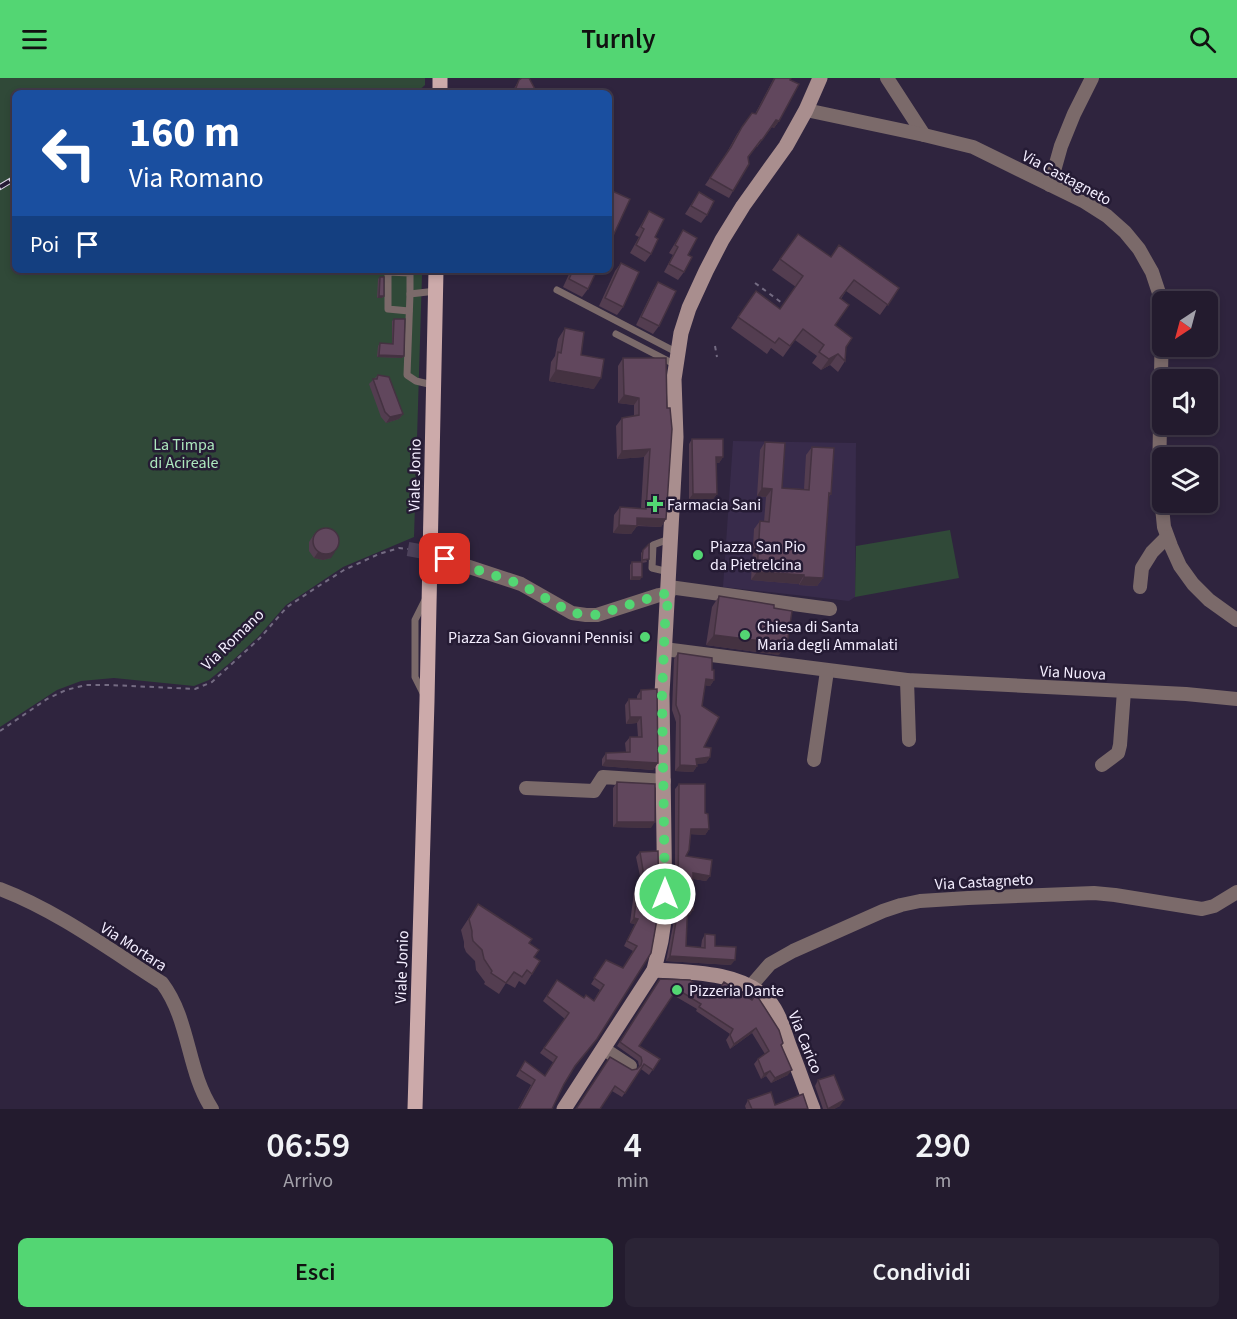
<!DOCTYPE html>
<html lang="it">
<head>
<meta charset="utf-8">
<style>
	body { margin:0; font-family:"Source Sans 3",sans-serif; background:#2b2436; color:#f1f3f6; height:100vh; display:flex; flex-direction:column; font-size:22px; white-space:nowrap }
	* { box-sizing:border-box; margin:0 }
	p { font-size:20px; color:#a3a1aa }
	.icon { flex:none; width:33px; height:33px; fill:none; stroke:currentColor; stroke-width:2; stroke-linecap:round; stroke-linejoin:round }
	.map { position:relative; height:1031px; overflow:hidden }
	.sheet { display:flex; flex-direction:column; background:#231b2e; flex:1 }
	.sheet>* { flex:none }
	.hud { position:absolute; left:12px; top:12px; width:600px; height:183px; border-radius:9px; box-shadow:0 3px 9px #0003,0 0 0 2px #40394a; background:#1a4fa0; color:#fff; overflow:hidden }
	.needle { width:39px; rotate:216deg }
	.tools { position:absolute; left:1152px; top:213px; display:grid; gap:12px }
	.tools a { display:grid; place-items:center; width:66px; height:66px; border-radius:9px; background:#231b2e; box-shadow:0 3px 9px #0003,0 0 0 2px #40394a; font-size:30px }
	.pin { position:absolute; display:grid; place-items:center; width:51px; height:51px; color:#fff; margin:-26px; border-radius:12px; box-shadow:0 3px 9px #0006 }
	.me { position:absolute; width:66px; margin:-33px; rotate:0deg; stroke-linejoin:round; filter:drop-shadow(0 0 4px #0008) }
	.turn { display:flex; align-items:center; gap:21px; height:126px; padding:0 18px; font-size:27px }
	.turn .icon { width:78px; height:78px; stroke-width:2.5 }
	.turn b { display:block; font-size:42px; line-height:51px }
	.then { display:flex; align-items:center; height:57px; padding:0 18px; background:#0003; gap:12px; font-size:22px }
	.eta { display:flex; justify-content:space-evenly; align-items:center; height:102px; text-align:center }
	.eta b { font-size:36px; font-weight:600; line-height:42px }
	.button { display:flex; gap:12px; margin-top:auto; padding:12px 18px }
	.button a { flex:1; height:69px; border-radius:9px; background:#53d673; color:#111; font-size:24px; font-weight:600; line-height:69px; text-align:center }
	.button a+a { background:#2b2436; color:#f1f3f6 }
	header { display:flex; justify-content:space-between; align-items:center; height:78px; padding:0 18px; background:#53d673; color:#111; font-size:27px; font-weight:600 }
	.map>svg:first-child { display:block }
	.built { fill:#382b4b }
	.green { fill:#304938 }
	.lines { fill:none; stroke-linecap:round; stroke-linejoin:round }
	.street-tunnel { stroke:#4d425b; stroke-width:14; stroke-dasharray:14 7; stroke-linecap:butt }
	.path { stroke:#746b82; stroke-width:2; stroke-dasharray:4.5 4.5; stroke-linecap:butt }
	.lane { stroke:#7b6a6a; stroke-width:7 }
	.street { stroke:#7b6a6a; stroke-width:14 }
	.secondary { stroke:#a98e8e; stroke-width:15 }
	.primary { stroke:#caa; stroke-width:15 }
	.rail-casing { stroke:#e0d9eb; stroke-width:6 }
	.rail { stroke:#251b34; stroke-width:4; stroke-dasharray:11; stroke-linecap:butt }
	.wall { fill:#533d50 }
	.shaded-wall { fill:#443241 }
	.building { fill:#61475d; stroke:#443241; stroke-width:1.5 }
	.route { stroke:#53d673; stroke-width:10; stroke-dasharray:0 18 }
	.poi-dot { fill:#53d673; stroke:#251b34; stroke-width:2 }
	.labels { text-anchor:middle; stroke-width:5; stroke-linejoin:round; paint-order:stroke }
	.street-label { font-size:16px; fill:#f4eeff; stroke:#251b34 }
	.park-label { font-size:16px; fill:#ace7bd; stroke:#251b34 }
	.poi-label { font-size:16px; fill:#f4eeff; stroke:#251b34; text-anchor:start }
</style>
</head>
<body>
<header><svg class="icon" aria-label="menu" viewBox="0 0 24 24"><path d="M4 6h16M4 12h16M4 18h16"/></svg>Turnly<svg class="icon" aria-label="search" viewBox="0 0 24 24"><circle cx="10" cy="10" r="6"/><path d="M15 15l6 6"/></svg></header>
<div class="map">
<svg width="1237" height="1031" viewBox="0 0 1237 1031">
	<rect width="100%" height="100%" fill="#2f243e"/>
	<path class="built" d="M733,363L856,365L855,519L849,523L723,509Z"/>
	<g class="green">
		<path d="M0,0H425V7L416,15H15V192H422V197L414,459L343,489L286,527L258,559L231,584L209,602L194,608L114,600L81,603L57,612L0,649Z"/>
		<path d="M950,452L959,500L855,519L856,468Z"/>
	</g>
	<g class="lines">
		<path class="street-tunnel" d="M408,471L441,477"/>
		<g class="path">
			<path d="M755,205L782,225"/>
			<path d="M715,268L717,279"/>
			<path d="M0,653L47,621L66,612L86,607H110L195,611L212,604L260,560L287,529L314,511L344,492L379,476L399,470L408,471"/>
		</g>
		<g class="lane">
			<path d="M557,212L678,275"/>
			<path d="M409,233L388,231V194L410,195V216"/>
			<path d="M616,256L676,287"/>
			<path d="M433,307L416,303L407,297L410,216L436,213"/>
			<path d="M669,494L652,490L653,467L669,461"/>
			<path d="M424,617L415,599V542L425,522"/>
		</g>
		<g class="street">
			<path d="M887,0L924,57"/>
			<path d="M806,32L924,57L973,69L1085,124L1107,138L1125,154L1139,171L1152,194L1160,218L1162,245L1159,399L1164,449L1171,468L1180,488L1193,506L1209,522L1237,542"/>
			<path d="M1050,107L1061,68L1074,36L1092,0"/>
			<path d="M443,478L445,481L521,506L572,535L586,537H597L659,517L669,515"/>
			<path d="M669,509L830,531"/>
			<path d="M1140,509L1142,490L1152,474L1167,459"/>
			<path d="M664,571L907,602L1186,616L1237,621"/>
			<path d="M907,602L909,662"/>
			<path d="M814,682L827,593"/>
			<path d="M1102,687L1118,675L1120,667L1124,613"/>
			<path d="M526,710L594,713L603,699L664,703"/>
			<path d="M0,811C58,833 110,872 162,905C190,942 187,993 212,1031"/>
			<path d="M750,909L770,886L793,873L883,833L901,827L920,823L968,820L1094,815L1115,817L1202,831L1214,828L1237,814"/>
			<path d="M604,971L630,988"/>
		</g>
		<g class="secondary">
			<path d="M654,892C691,894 743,894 769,923C780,936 784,954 790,970C798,990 805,1011 813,1031"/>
			<path d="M564,1031L654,892L661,863L665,836L662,616L676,359L674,301L681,255L689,230L706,193L722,162L743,128L786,68L806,32L820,0"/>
		</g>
		<g class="primary">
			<path d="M440,15V0"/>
			<path d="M415,1031L427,623L436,192"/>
		</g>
		<g class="rail-casing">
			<path id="rail" d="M0,109L15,100"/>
		</g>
		<use href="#rail" class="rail"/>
	</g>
	<g class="wall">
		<path d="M774,0H791L779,43L774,50L772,49L757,69L756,68L748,80L733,113L729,120L705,107L726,76L737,56L752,35L755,36Z"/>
		<path d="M519,2L537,15H504L512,14Z"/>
		<path d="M699,114L707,137L701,145L685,136Z"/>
		<path d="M649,133L655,159L651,176L645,184L630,175L639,159L635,157Z"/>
		<path d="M683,152L688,177L684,194L678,202L664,194L673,177L669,175Z"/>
		<path d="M798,156L831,179L899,210L880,237L846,213L841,221L835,247L846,269L845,283L838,294L830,287L821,292L812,285L817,278L795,262L783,279L771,270L767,276L731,250L756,213L780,231L796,209L772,192Z"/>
		<path d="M621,185L623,229L617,237L599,228L615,193Z"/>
		<path d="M571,192H597L588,211L582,219L563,209Z"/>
		<path d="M380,199L384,218L382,220H377L378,201Z"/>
		<path d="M658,204L659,248L653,256L636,247L653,212Z"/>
		<path d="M394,241L404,278L402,280L377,279L378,268L380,265L392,266V243Z"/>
		<path d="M565,250L581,277L594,311L549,303L551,284L555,278L558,261Z"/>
		<path d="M623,280H666V441L661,449L637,448L631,456L613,455L614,437L620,429L641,430L644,379L617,381L616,348L622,340L634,338V327L618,325V288Z"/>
		<path d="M378,297L403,336L399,341L386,345L381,339L369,306Z"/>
		<path d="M692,361L723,379L719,385H716L717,416L713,421H689V366Z"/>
		<path d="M765,364L782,410L804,411L806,377L812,369L831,416L828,420L823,500L817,508L799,507V506L751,502L754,451L760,443L764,444L766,419L757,418L760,372Z"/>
		<path d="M315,455L331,480L323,482L314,480L309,473V464Z"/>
		<path d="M643,472L647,484L642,485L640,502H630V487L632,484H641V475Z"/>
		<path d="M719,518L779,577L706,567L712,529Z"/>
		<path d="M678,575L712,592L714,602L710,608L705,607L702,628L704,669L710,679L706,685L696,686L697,688L693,694L675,693L676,644L672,632L674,581Z"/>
		<path d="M641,612L658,685L653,692L602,688V681L606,675L626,674L625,665L630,659H638L637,645L626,646L625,627L629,621H637V618Z"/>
		<path d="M617,704L651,750L613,749V710Z"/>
		<path d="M679,706L705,735L709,751L705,757L690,756L686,778L710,798L706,803L693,801L690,837H688L687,843L686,868L701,869L702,862L705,856L731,887L666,883L675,837V711Z"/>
		<path d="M640,774L659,830L597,961L573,991L564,1006L552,1031H518L531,1007L516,998L525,983L545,998L554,985L540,975L565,941L543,923L557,902L584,920L594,922L600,912L591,906L606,882L623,890L633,873L624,868L635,846L630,845L634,814L639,808L640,798L636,779Z"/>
		<path d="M478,826L529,865L534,879L532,896L525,907L519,903L515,910L506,905L499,916L484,906L485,904L476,892L475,883L466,874L464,869V864L461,852Z"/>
		<path d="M660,901L783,965L782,967L788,997L771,1005L766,998L761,1001L754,986L758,981L765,976L752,955L730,971L726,962L730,956L696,933L697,931L673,917L639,968L660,981L649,997L641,991L622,1019L612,1013L610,979L632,992L637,991L638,990L639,988L638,983L617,968Z"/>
		<path d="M818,1002L840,1028L834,1031H823L815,1008Z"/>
		<path d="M748,1022L775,1027L808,1031H746L745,1028Z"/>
	</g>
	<g class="shaded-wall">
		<path d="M776,42L779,43L774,50L772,49Z"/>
		<path d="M379,218H384L382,220H377Z"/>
		<path d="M838,276L830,287L821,292L829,281Z"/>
		<path d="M379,277L404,278L402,280L377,279Z"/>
		<path d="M556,292L601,300L594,311L549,303Z"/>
		<path d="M624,317L639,320L634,327L618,325Z"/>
		<path d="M403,336L399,341L386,345L390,339Z"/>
		<path d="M650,371L644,379L617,381L622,373Z"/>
		<path d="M716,379H723L719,385H712Z"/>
		<path d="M762,410L772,411L766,419L757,418Z"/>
		<path d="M693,416H717L713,421H689Z"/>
		<path d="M637,440L666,441L661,449L632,447Z"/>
		<path d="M619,447L637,448L631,456L613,455Z"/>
		<path d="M318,474H335L331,480L323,482L314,480Z"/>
		<path d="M757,494L804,497L799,506L751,502Z"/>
		<path d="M632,499H642L640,502H630Z"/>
		<path d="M804,499L823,500L817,508L799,507Z"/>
		<path d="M714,557L787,566L779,577L706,567Z"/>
		<path d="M706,601L714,602L710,608L701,607Z"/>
		<path d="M630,639H641L637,645L626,646Z"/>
		<path d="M710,679L706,685L692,687L696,681Z"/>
		<path d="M606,682L658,685L653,692L602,688Z"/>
		<path d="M680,687L697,688L693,694L675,693Z"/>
		<path d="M617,744H655L651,750L613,749Z"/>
		<path d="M691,751H709L705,757L687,756Z"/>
		<path d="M693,795L710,798L706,803L689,800Z"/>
		<path d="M688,832H693L690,837H685Z"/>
		<path d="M634,840L638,841L635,846L630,845Z"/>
		<path d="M670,878L735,882L731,887L666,883Z"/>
		<path d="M756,950L752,955L730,971L734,966Z"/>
		<path d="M792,992L788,997L771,1005L775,1000Z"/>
		<path d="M770,993L766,998L761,1001L764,996Z"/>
		<path d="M844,1022L840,1028L834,1031H828Z"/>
	</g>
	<g class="building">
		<path d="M522,0H529L537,15H514L519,2Z"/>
		<path d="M775,0H791L790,2L799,6L779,43L776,42L762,62H761L748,79L749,86L733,113L710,100L731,69L742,49L752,35L756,36Z"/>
		<path d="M505,13L514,15H504Z"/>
		<path d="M610,112L630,121L613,158L609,156V114Z"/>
		<path d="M699,114L714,123L707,137L691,128Z"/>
		<path d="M649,133L664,141L655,159L658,161L651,176L636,167L644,151L641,149Z"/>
		<path d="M683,152L697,160L688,177L692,179L684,194L669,186L678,169L675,167Z"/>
		<path d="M798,156L831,179L839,167L899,210L888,227L854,202L840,220L849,227L835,247L852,260L846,269L845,283L838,276L829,281L819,274L824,267L803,251L790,268L779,260L775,265L738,239L756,213L780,231L803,198L780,181Z"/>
		<path d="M621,185L639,194L623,229L605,220Z"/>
		<path d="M573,192H597L588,211L569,201Z"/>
		<path d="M380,199H384V218H379Z"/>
		<path d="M658,204L676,213L659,248L641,239Z"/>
		<path d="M394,241H405L404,278L379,277L380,265L393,266Z"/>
		<path d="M565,250L584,254L581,277L604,281L601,300L556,292L558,274L561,275Z"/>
		<path d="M623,280H666L667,330H670L672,351L666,441L637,440V448L619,447L620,429L646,431L650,371L622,373V340L639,337V320L624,317Z"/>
		<path d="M378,297L389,299L403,336L390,339L385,334L373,301H377Z"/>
		<path d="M692,361H723V379H716L717,416H693Z"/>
		<path d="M765,364L785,365L782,410L809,412L812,369L834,370L831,416L829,415L823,500L804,499V497L757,494L760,443L769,444L772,411L762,410Z"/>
		<circle cx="326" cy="463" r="13"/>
		<path d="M649,466V481L642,482L643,472Z"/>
		<rect x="632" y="484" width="10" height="15"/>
		<path d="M719,518L774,527V530L792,533L787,566L714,557Z"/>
		<path d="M678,575L712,580V592H714V602L706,601L702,628L719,639L704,669L711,670L710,679L696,681L697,688L680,687V638L676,627Z"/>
		<path d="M657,611L658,685L606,682V675L630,674V659H642L641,639H630L629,621H641V612Z"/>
		<path d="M617,704L655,706V744H617Z"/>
		<path d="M679,706H705V735L708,736L709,751H691L689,772L686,778L712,782L710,798L693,795V832H688L687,843L686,868L705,870V856L715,857V868L736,869L735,882L670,878L678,832L679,814L678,816Z"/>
		<path d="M658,773L659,830L651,875L597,961L575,988L564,1006L552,1031H519L535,1002L520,992L525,983L545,998L557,979L544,970L569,935L547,918L557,902L584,920L586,917L594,923L604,907L594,900L606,882L623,890L637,868L627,863L638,841L634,840L638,808H642L643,792L640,774Z"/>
		<path d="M478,826L532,861L529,865L539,872L534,879L540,883L532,896L527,892L522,899L514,894L506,905L491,895L492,893L484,881L482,872L473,863L472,858V853L469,841Z"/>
		<path d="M660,901L690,902L714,919L724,904L752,922L756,916L779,952L783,965L781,967L792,992L775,1000L770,993L764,996L758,981L769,973L756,950L734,966L730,957L733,951L699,929L701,926L677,911L639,968L660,981L653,992L644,986L625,1015L615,1008L600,1031H576L610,979L632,992L637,991L641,987L642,983L641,979L620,964Z"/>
		<path d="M834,997L844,1022L828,1031L818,1002Z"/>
		<path d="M771,1014L775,1027L803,1016L808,1031H752L748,1022Z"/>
	</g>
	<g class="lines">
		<path class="route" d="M445,481L520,506L572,535L597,537L659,517L669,515L665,546L662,616L665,816"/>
	</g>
	<g class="poi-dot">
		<path d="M652 417h6v6h6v6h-6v6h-6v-6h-6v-6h6z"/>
		<circle cx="698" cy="477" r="6"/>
		<circle cx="745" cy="557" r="6"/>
		<circle cx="645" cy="559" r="6"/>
		<circle cx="677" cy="912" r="6"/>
	</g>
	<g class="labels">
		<g class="street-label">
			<text transform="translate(1067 99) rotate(28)" y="6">Via Castagneto</text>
			<text transform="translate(414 397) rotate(-89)" y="6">Viale Jonio</text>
			<text transform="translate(232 561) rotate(-44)" y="6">Via Romano</text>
			<text transform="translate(1073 594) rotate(3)" y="6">Via Nuova</text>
			<text transform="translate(984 803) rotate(-3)" y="6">Via Castagneto</text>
			<text transform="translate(134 868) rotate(33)" y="6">Via Mortara</text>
			<text transform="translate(401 889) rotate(-88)" y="6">Viale Jonio</text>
			<text transform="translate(806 964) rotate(68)" y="6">Via Carico</text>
		</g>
		<g class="park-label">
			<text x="184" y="372">La Timpa<tspan x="184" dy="18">di Acireale</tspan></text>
		</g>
		<g class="poi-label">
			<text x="667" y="432">Farmacia Sani</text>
			<text x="710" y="474">Piazza San Pio<tspan x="710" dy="18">da Pietrelcina</tspan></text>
			<text x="757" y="554">Chiesa di Santa<tspan x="757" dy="18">Maria degli Ammalati</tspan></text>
			<text x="633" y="565" text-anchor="end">Piazza San Giovanni Pennisi</text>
			<text x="689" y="918">Pizzeria Dante</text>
		</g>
	</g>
</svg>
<div class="tools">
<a><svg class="needle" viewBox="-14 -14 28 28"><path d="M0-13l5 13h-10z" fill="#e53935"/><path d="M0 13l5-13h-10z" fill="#a3a1aa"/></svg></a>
<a><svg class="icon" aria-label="sound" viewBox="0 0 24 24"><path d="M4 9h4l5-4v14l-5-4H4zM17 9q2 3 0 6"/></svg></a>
<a><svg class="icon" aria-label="layers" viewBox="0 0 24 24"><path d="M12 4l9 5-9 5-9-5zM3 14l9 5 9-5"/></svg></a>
</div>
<div class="pin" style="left:445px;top:481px;background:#d93025"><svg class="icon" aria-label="arrive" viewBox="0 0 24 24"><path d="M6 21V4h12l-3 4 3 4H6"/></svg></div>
<svg class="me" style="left:665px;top:816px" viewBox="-20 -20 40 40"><circle r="17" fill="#53d673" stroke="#fff" stroke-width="3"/><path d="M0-11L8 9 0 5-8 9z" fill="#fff"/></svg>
<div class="hud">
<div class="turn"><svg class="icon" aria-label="left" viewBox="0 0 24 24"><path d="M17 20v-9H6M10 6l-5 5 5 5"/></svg><div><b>160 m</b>Via Romano</div></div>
<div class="then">Poi<svg class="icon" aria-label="arrive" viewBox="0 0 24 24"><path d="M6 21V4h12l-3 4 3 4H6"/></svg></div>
</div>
</div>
<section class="sheet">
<div class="eta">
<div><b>06:59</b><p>Arrivo</p></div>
<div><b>4</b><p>min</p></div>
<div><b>290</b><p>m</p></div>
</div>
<div class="button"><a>Esci</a><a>Condividi</a></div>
</section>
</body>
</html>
